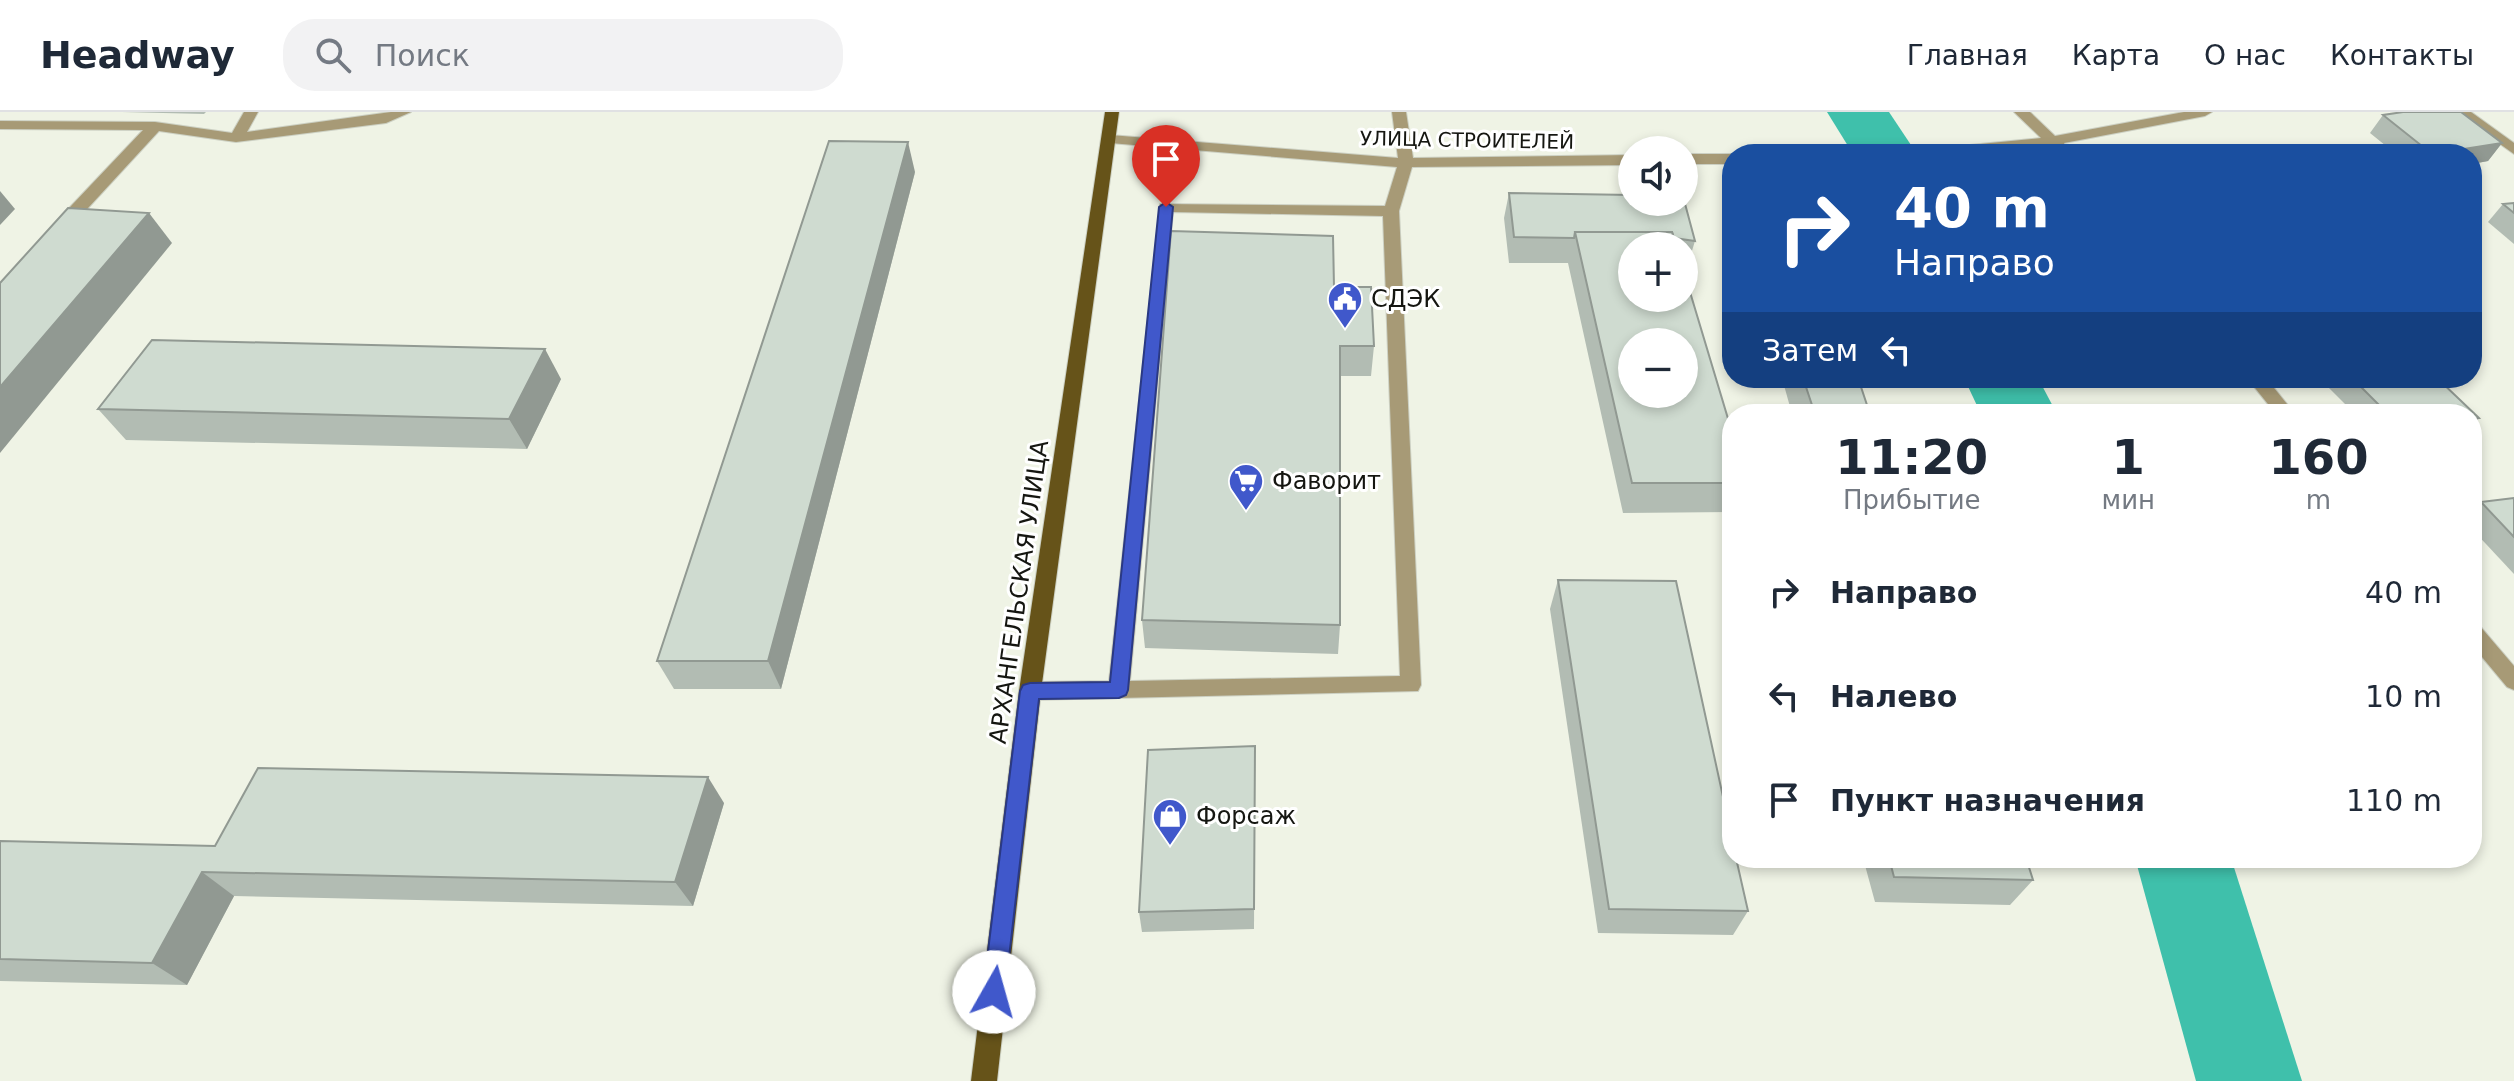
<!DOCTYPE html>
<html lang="ru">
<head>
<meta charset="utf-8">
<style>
	body { margin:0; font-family:"DejaVu Sans",sans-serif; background:#f2f2f3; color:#1f2937; height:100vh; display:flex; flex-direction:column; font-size:30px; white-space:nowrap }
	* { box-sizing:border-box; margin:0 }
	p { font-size:26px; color:#747a83 }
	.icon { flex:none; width:44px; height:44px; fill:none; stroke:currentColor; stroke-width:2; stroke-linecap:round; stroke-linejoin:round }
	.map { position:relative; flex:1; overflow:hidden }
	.sheet { position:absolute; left:1722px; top:292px; width:760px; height:464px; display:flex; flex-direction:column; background:#fff; border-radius:32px; box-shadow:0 4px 12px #0003 }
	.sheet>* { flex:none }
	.guide { position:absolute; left:1722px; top:32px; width:760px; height:244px; border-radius:32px; box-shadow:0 4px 12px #0003; background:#1a4fa0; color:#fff; overflow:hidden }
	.tools { position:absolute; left:1618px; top:24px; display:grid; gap:16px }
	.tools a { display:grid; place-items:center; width:80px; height:80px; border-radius:50%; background:#fff; box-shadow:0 4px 12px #0003; font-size:40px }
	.pin { position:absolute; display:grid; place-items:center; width:68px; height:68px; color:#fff; margin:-82px -34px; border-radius:50% 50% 50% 0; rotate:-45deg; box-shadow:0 0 8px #0007 }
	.pin .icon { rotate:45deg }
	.me { position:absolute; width:88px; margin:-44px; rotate:7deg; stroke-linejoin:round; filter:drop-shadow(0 0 6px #0008) }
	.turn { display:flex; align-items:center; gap:28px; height:168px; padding:0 40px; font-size:36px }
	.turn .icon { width:104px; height:104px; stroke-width:2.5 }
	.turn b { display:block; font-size:56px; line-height:68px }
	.then { display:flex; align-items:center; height:76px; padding:0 40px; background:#0003; gap:16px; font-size:30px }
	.eta { display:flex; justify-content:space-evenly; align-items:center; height:136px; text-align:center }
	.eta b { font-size:48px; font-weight:600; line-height:56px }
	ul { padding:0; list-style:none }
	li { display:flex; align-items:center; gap:24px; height:104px; padding:0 40px }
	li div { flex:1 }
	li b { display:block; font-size:30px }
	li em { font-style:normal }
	header { display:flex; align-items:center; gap:48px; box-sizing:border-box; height:112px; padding:0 40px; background:#fff; border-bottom:2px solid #e0e1e3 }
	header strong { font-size:38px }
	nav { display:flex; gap:44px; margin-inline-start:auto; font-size:28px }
	.search { width:560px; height:72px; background:#f2f2f3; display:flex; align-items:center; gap:20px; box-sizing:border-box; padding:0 28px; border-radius:32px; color:#747a83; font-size:30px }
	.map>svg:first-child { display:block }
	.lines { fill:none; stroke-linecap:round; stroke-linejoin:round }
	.river { fill:#3fc0ab; fill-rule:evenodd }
	.minor-casing { stroke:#ccd0c3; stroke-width:2 }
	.major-casing { stroke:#ccd0c3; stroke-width:2 }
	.minor { fill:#a79a76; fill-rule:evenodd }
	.major { fill:#665319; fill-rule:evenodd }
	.wall { fill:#b2bcb3 }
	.shaded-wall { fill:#919992 }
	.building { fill:#cfdbd0; stroke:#919992; stroke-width:2; fill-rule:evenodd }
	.route { fill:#4058cb; stroke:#2a3984; stroke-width:2 }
	.labels { text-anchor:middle; stroke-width:6; stroke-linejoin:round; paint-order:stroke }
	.far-street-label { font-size:20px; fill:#151611; stroke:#fff }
	.poi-label { font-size:24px; fill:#151611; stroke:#fff; text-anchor:start }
	.street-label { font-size:24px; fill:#151611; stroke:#fff }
</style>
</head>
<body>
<header>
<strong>Headway</strong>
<div class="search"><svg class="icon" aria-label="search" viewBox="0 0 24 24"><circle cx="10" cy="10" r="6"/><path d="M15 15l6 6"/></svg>Поиск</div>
<nav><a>Главная</a><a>Карта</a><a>О нас</a><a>Контакты</a></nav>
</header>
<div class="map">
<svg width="2514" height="969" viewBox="0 0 2514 969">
	<rect width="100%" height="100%" fill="#eff3e5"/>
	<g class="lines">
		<g class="river">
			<path d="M1827,0H1889L1917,42H1853Z"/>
			<path d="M1964,266H2038L2057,302H1981Z"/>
			<path d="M2135,746H2231L2302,969H2196Z"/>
		</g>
		<g class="minor-casing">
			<g id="minor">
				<path d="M244,0H258L247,20L391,0H411L386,11L236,30L159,19L65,121L59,122L51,117L53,113L143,18L0,17V9L155,10L232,21Z"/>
				<path d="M1392,0H1406L1413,46L1632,43V53L1412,55L1399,99L1421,573L1418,579L1030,588L1023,585L1019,579L1023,573L1030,570L1109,569L1160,92L1385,94L1397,55L1110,31L1103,27L1110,23L1398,46ZM1173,100L1383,104L1400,564L1130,569Z"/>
				<path d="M2014,0H2030L2055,24L2184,0H2212L2205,4L2064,31L2066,35L2059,39L2049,34L1984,42H1921L1929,37L2041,26Z"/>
				<path d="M2455,0H2471L2514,31V42Z"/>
				<rect x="1684" y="42" width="48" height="10"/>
				<path d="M2247,266H2266L2295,302H2276Z"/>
				<path d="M2472,511L2479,513L2514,554V578L2507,575L2472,533Z"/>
			</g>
		</g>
		<g class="major-casing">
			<path id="major" d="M1105,0H1119L1041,579L997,969H971L1019,579Z"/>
		</g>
		<use href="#minor" class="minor"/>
		<use href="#major" class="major"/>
	</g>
	<g class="wall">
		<path d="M122,0H206L204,2Z"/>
		<path d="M2403,0H2461L2502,31L2488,49L2472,52V42H2396L2370,21L2383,3Z"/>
		<path d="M915,60L781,577H674L657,549Z"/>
		<path d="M1509,81L1695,129L1687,155L1684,154V134H1632L1732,320V400L1623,401L1568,151H1509L1504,106Z"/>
		<path d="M2514,91V132L2488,110L2503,92Z"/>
		<path d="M1334,175L1374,234L1371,264H1340V513L1338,542L1145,536L1142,508Z"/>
		<path d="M1782,266H1858L1870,302H1792Z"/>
		<path d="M2338,266H2437L2479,306L2472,313V302H2355L2329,276Z"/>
		<path d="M561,267L527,337L126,328L98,297Z"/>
		<path d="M2514,386V462L2472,417V399L2481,390Z"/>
		<path d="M1558,468L1748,799L1733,823L1598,821L1550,497Z"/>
		<path d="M1255,634L1254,817L1142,820L1139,800Z"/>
		<path d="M724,691L693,794L234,784L187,873L0,869V729L215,734Z"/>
		<path d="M1863,746H2026L2033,768L2010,793L1875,790Z"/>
	</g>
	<g class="shaded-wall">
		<path d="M908,30L915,60L781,577L768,549Z"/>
		<path d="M2502,31L2488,49L2472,52V42H2432Z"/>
		<path d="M0,79L15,97L0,113Z"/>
		<path d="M149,101L172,131L0,341V275Z"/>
		<path d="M545,237L561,267L527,337L509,307Z"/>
		<path d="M708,665L724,691L693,794L675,770Z"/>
		<path d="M202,760L234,784L187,873L152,851Z"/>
	</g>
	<g class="building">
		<path d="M2403,0H2461L2502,31L2432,42L2383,3Z"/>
		<path d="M829,29L908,30L768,549H657Z"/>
		<path d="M1509,81L1632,83V90H1684V88L1695,129L1674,126L1672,120H1575L1574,126L1514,125Z"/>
		<path d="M2514,91V101L2503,92Z"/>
		<path d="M68,96L149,101L0,275V171Z"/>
		<path d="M1171,119L1333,124L1334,175H1371L1374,234H1340V513L1142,508Z"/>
		<path d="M1575,120H1672L1676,134H1632V186H1684V160L1732,320V371H1632ZM1632,230H1684V282H1632Z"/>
		<path d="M152,228L545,237L509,307L98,297Z"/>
		<path d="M1803,266H1858L1870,302H1815Z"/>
		<path d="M2352,266H2437L2479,306L2472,307V302H2388Z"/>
		<path d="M2514,386V425L2481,390Z"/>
		<path d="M1558,468L1676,469L1732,726V746H1736L1748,799L1609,797Z"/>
		<path d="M1255,634L1254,797L1139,800L1148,638Z"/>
		<path d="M258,656L708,665L675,770L202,760L152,851L0,847V729L215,734Z"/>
		<path d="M1889,746H2026L2033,768L1894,765Z"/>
	</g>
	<path class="route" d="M1166,90L1173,95L1128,578L1126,583L1119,586L1039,587L1005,880L1002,887L994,890L986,887L983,880L1020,579L1023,573L1030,571L1110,570L1159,95Z"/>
	<defs>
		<g id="civic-pin" transform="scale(1.8)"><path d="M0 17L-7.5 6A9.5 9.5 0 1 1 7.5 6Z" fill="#4058cb" stroke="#fff"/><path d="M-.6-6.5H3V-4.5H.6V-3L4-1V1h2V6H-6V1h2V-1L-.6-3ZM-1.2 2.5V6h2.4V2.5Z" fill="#fff"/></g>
		<g id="supermarket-pin" transform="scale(1.8)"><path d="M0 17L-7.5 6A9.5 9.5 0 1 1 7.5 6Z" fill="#4058cb" stroke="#fff"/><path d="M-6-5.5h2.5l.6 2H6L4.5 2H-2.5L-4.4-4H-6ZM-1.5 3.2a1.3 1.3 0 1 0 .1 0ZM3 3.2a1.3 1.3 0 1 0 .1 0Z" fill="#fff"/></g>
		<g id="shop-pin" transform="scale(1.8)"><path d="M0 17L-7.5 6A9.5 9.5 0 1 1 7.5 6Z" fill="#4058cb" stroke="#fff"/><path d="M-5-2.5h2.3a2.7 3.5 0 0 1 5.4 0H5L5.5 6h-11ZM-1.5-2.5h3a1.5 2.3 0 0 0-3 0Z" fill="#fff"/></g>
	</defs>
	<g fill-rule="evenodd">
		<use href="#civic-pin" x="1345" y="187"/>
		<use href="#supermarket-pin" x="1246" y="369"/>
		<use href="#shop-pin" x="1170" y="704"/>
	</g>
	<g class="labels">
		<g class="far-street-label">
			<text transform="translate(1467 28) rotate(1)" y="7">УЛИЦА СТРОИТЕЛЕЙ</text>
		</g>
		<g class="poi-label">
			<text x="1371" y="195">СДЭК</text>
			<text x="1272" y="377">Фаворит</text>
			<text x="1196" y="712">Форсаж</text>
		</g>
		<g class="street-label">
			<text transform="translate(1019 480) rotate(-82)" y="8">АРХАНГЕЛЬСКАЯ УЛИЦА</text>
		</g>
	</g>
</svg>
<div class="tools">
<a><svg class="icon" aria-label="sound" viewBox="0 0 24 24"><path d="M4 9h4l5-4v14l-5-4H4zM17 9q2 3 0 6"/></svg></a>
<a>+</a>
<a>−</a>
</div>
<div class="pin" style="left:1166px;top:95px;background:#d93025"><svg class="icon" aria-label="arrive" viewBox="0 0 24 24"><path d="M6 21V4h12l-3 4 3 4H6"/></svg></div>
<svg class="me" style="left:994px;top:880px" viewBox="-20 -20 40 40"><circle r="19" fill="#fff"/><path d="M0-13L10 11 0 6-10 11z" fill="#4058cb"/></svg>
<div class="guide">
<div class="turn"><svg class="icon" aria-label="right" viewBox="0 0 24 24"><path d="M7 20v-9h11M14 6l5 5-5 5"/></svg><div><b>40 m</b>Направо</div></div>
<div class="then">Затем<svg class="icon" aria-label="left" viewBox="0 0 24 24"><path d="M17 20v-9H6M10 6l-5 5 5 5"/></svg></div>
</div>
<section class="sheet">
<div class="eta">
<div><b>11:20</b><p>Прибытие</p></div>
<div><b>1</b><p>мин</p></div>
<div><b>160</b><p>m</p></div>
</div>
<ul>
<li><svg class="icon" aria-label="right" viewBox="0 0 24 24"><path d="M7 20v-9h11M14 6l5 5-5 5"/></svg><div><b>Направо</b></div><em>40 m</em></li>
<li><svg class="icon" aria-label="left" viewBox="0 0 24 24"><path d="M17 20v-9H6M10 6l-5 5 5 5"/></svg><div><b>Налево</b></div><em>10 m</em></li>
<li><svg class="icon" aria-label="arrive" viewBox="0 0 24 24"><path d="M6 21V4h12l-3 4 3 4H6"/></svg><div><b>Пункт назначения</b></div><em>110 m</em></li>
</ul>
</section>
</div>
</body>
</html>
